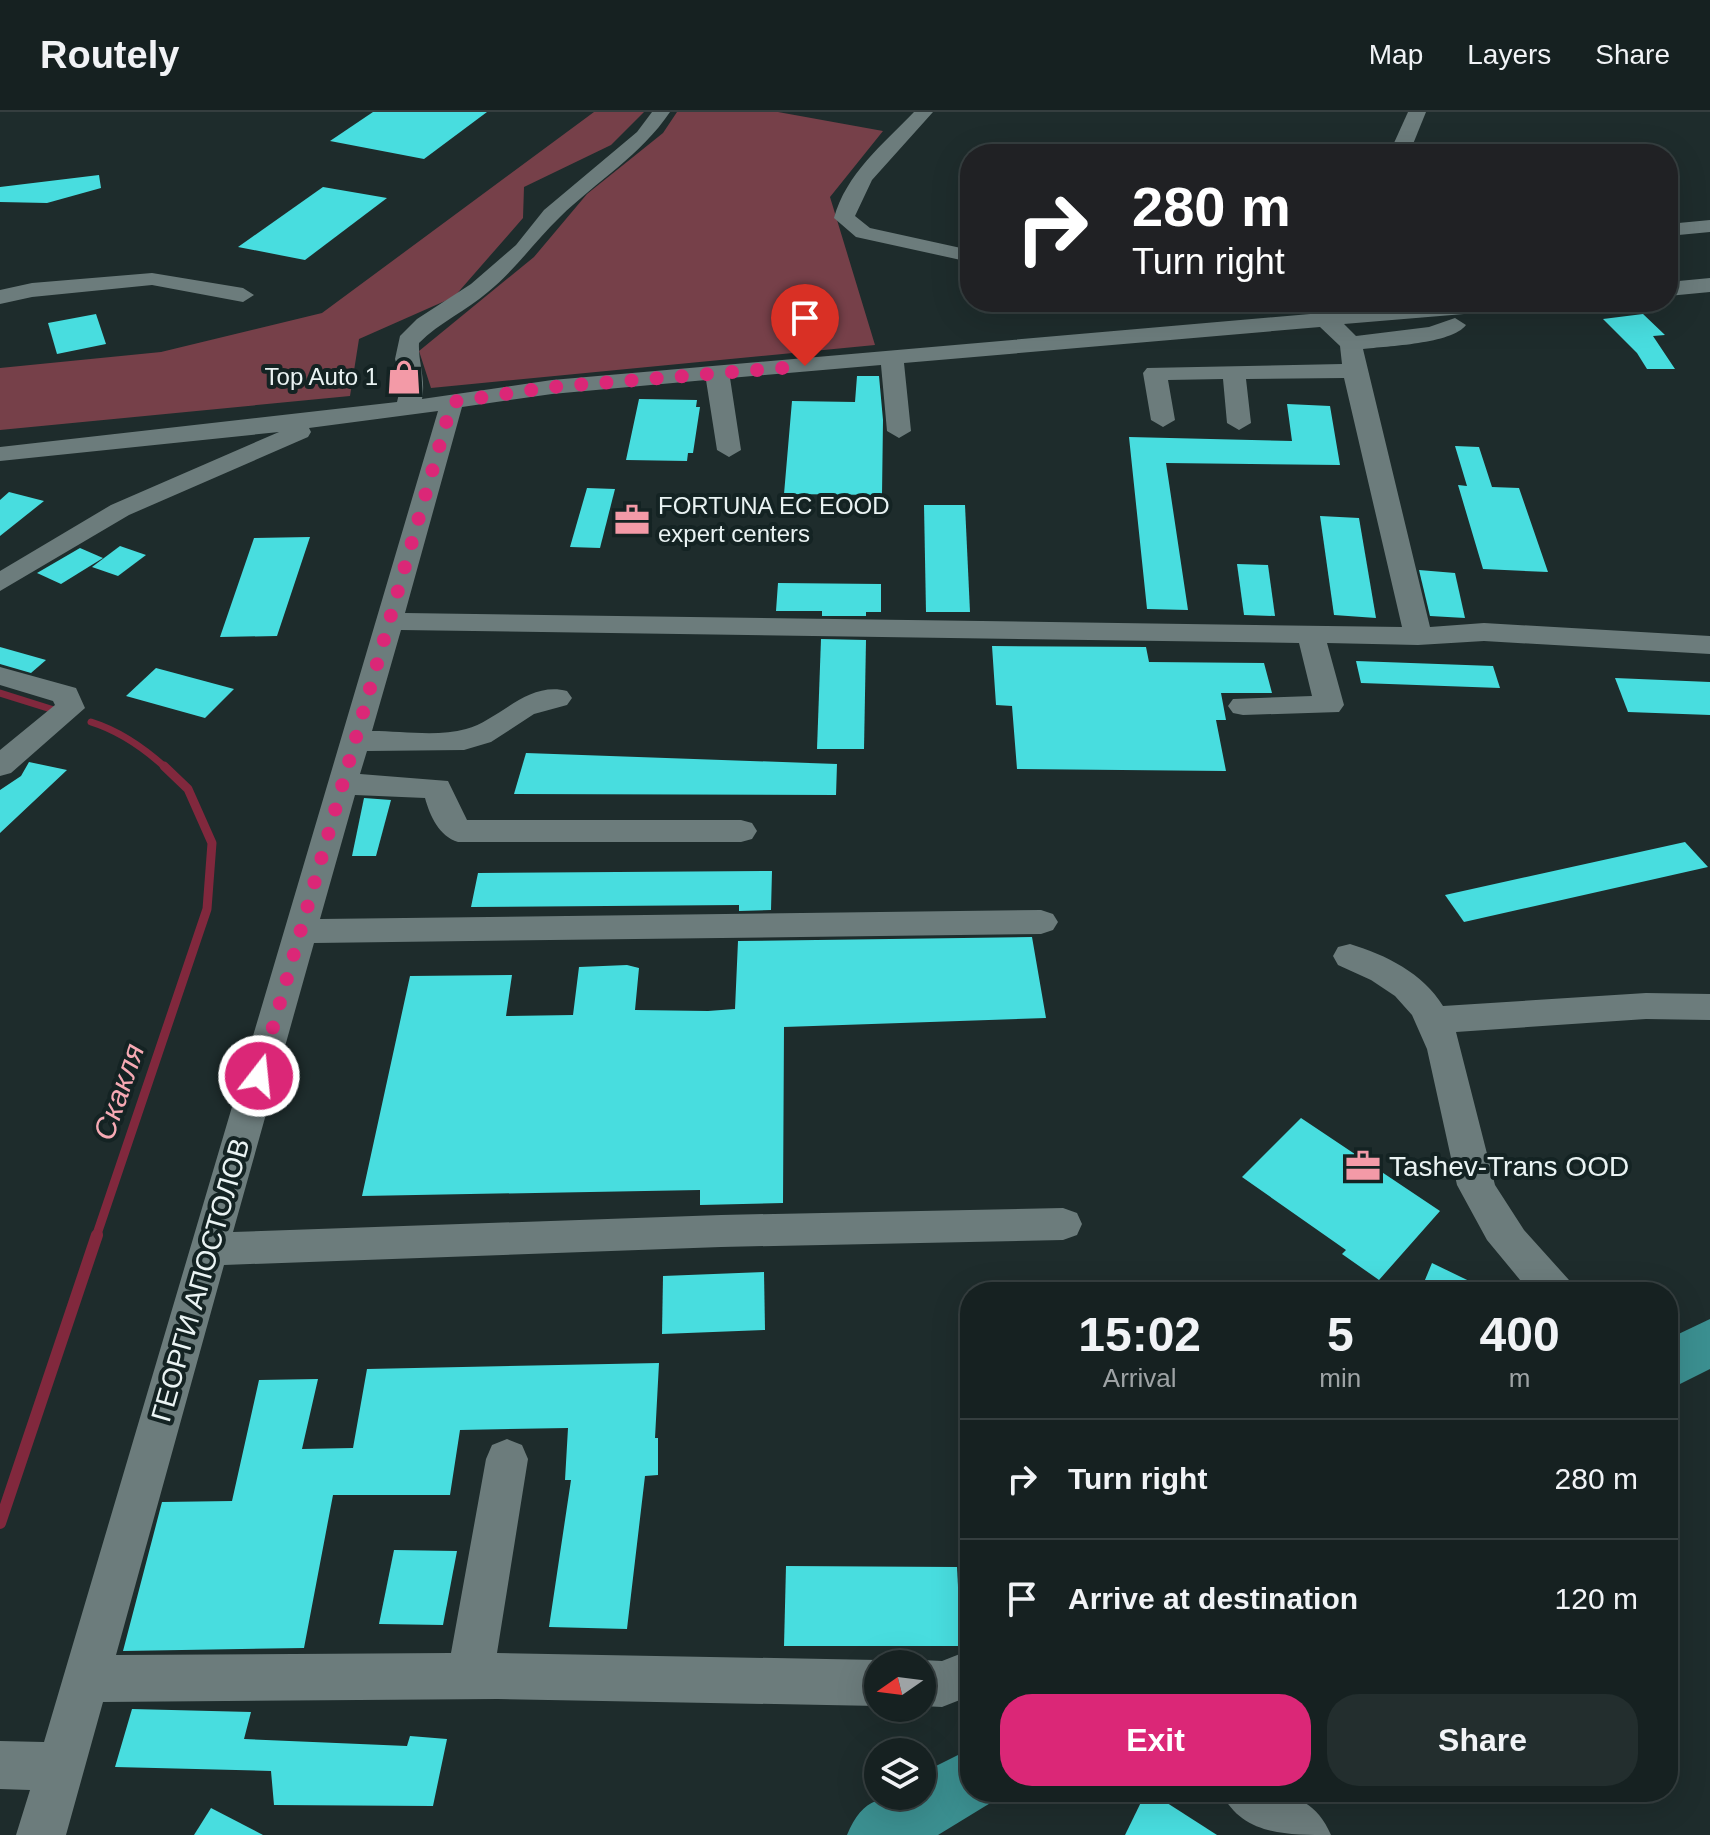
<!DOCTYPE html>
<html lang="en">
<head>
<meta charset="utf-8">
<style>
	body { margin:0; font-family:Arial,sans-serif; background:#232e2e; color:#f1f3f6; height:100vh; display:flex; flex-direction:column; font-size:30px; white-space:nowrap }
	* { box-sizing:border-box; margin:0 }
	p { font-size:26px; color:#9ea3a5 }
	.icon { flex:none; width:44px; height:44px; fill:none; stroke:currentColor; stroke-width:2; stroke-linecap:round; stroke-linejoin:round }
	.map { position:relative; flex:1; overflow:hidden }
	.sheet { position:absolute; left:960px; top:1170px; width:718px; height:520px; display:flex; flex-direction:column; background:#162121; border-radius:32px; box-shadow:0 8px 32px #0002,0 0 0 2px #353e3f }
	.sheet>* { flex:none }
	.guide { position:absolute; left:960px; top:32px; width:718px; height:168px; border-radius:32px; box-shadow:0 8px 32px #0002,0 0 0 2px #353e3f; background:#202124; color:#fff; overflow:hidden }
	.needle { width:52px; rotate:256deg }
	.buttons { position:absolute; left:864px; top:1538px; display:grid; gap:16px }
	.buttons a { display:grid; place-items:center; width:72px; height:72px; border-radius:50%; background:#162121; box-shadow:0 8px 32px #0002,0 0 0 2px #353e3f; font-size:40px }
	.pin { position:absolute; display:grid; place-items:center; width:68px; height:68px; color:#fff; margin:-82px -34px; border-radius:50% 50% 50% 0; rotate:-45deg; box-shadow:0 0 8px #0007 }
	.pin .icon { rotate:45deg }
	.me { position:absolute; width:88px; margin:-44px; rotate:16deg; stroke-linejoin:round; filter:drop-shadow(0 0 6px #0008) }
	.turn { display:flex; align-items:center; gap:28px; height:168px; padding:0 40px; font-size:36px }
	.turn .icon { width:104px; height:104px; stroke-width:2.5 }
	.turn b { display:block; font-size:56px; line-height:68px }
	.eta { display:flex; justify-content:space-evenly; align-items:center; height:136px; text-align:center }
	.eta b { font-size:48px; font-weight:800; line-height:56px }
	.cta { display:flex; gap:16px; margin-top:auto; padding:16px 40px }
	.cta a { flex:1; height:92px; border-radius:32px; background:#db2777; color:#fff; font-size:32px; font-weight:800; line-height:92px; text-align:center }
	.cta a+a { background:#232e2e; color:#f1f3f6 }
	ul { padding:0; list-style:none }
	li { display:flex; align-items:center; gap:24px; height:120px; padding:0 40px; border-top:2px solid #353e3f }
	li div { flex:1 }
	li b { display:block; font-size:30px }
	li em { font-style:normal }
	header { display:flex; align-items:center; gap:48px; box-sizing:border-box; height:112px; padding:0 40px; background:#162121; border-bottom:2px solid #353e3f }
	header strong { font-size:38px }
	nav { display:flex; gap:44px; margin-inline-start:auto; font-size:28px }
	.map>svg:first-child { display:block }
	.green { fill:#764049 }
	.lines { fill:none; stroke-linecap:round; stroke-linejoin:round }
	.stream-far2 { stroke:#81283d; stroke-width:7 }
	.stream-far1 { stroke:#81283d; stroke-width:9 }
	.stream { stroke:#81283d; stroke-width:12 }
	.building { fill:#48dddf }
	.minor { fill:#6c7c7c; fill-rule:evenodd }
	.major { fill:#3b8f90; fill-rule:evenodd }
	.route { stroke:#db2777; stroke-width:14; stroke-dasharray:0 25.2 }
	.labels { text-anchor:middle; stroke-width:8; stroke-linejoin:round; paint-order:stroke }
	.far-poi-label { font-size:24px; fill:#eaf3f3; stroke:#142323; text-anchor:end }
	.poi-label { font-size:28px; fill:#eaf3f3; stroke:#142323; text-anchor:start }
	.street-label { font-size:28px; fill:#eaf3f3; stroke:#142323 }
	.water-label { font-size:30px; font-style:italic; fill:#f7aab4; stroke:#142323 }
</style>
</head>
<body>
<header>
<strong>Routely</strong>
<nav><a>Map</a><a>Layers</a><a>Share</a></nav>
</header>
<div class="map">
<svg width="1710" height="1723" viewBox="0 0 1710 1723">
	<rect width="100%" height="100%" fill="#1e2c2c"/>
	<g class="green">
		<path d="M594,0H644L611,33L524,75L523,106L454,185L359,227L350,284L0,318V256L161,240L322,201Z"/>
		<path d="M677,0H778L883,19L830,85L875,233L431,276L419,239L534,145L587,82L663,21Z"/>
	</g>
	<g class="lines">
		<g class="stream-far2">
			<path d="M0,581L54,598"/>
			<path d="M91,610C120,619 144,636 166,656"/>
		</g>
		<path class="stream-far1" d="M96,1125L207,797L212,731L188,677L164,654"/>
		<path class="stream" d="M0,1411L97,1123"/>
	</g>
	<g class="building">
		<path d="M373,0H487L424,47L330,29Z"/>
		<path d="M99,63L101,76L47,91L0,90V75Z"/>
		<path d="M323,75L387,86L305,148L238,135Z"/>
		<path d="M96,202L106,232L57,242L48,211Z"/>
		<path d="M1643,202L1665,223L1653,224L1675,257H1647L1637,241L1603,207Z"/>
		<path d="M857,264H879L883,308L882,383L784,382L792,289L855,290Z"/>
		<path d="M639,287L697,288L696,295H700L693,341H688L687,349L626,348Z"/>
		<path d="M1287,292L1330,294L1340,353L1166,351L1188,498L1147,497L1129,325L1292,329Z"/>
		<path d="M1455,334L1479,335L1492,375L1519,376L1548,460L1483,457L1458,373L1467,374Z"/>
		<path d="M587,376L615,377L600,436L570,435Z"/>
		<path d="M9,380L44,389L0,424V388Z"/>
		<path d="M924,393H965L970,500H926Z"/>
		<path d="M1320,404L1359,406L1376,506L1334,503Z"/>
		<path d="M310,425L277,524L220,525L254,426Z"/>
		<path d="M120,434L146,443L118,464L92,455Z"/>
		<path d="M80,436L103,446L61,472L37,461Z"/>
		<path d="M1237,452L1268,453L1275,504L1244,503Z"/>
		<path d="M1419,458L1455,461L1465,506L1430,504Z"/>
		<path d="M778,471L881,472V500H866V504H822V499H776Z"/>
		<path d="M821,527L866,528L864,637H817Z"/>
		<path d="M992,534L1146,535L1149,550L1264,551L1272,581H1221L1226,608H1216L1226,659L1017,657L1012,594L996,593Z"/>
		<path d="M0,535L46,548L31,561L0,552Z"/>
		<path d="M1356,549L1493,554L1500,576L1361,571Z"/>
		<path d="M156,556L234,577L205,606L126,584Z"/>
		<path d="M1615,566L1710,570V603L1628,600Z"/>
		<path d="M526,641L837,652L836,683L514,682Z"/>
		<path d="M29,650L67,658L0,721V678L21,664Z"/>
		<path d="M364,686L391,688L376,744H352Z"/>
		<path d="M1685,730L1708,755L1464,810L1445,783Z"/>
		<path d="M772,759L771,798L739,799V793L471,795L478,761Z"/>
		<path d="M1032,825L1046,906L784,915L783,1091L700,1093V1078L362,1084L410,864L512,863L506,904L573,903L579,855L627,853L639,856L635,898L708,899L735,897L738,829Z"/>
		<path d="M1301,1006L1440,1099L1379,1168L1342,1142L1346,1138L1242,1065Z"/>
		<path d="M1432,1151L1492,1180H1420Z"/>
		<path d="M764,1160L765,1218L662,1222L663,1164Z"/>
		<path d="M659,1251L655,1326H658V1363L645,1364L627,1517L549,1515L571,1368H565L568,1316L460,1318L450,1383H333L304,1536L123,1539L162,1390L232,1389L259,1268L318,1267L302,1337L353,1336L367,1257Z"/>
		<path d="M394,1438L457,1439L443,1513L379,1512Z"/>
		<path d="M786,1454L957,1455L961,1534H784Z"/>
		<path d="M132,1597L251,1600L244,1627L407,1634L410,1624L447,1627L433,1694L274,1693L271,1659L115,1655Z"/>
		<path d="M1146,1680H1150L1217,1723H1125Z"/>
		<path d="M211,1696L263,1723H194Z"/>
	</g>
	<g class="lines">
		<g class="minor">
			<path d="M652,0H670C641,43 597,69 560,105C535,129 517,156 488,180C466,199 440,210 419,231C418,251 426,266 422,287L552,268L1448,190H1535L1524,197L1344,212L1356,224L1429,215L1455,206L1466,213C1452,232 1387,234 1363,237L1430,515L1484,511L1710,524V542L1484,529L1418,533L1327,531L1344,593L1339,600L1243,603L1233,601L1228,594L1233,587L1312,584L1299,531L401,518L372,619C401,619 438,625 466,617C500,608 527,569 567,579L572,586L567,593L534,602L491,630L464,638L367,639L360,662L448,669L467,708H741L752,711L757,719L752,727L741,730H458C439,724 430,704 425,686L355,683L320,807L1041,798L1053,802L1058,810L1053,818L1041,822L314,831L233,1120L721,1103L1063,1096L1077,1101L1082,1112L1077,1123L1063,1128L721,1135L224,1153L116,1543L451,1541L486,1347L492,1333L507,1327L522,1333L528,1347L497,1541L878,1548L888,1552H878V1594L498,1587L103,1590L66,1723H16L30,1678L0,1677V1629L44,1630L438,299L309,316L311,320L308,325L129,403L0,479V459L111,393L279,320L0,349V335L397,290L402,269L395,247L400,224L417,207L471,172L516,133L544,98L637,20ZM1320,215L1340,234L1342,252L1147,256L1143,261L1151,308L1163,315L1175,308L1168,268L1223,267L1227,311L1239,318L1251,311L1246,267L1344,266L1402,515L405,501L462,295L552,282L706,268L717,338L729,345L741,338L730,266L881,253L887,319L899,326L911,319L904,251Z"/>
			<path d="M914,0H933L872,68L855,104L870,116L970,138V150L856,125L834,106C846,62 883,32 914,0Z"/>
			<path d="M1408,0H1426L1409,42H1389Z"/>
			<path d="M1710,108V120L1668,124V112Z"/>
			<path d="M152,161L243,176L254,183L243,190L152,173L32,185L0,192V178L32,171Z"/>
			<path d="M1710,166V180L1668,184V170Z"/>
			<path d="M0,555L76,576L85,596L11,661L0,664V638L55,593L53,589L0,573Z"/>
			<path d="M1350,832C1386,843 1423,861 1443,894L1646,881L1710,882V908L1646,907L1456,920L1495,1073L1524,1118L1569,1168L1575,1180H1530L1487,1128L1457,1073L1427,937L1412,903L1395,884L1371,868L1338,853L1333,844L1338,835Z"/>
			<path d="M970,1538V1584L942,1595L922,1594V1552H912L922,1548L942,1549Z"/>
			<path d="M1221,1680C1266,1680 1310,1673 1331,1723C1285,1723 1242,1723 1221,1680Z"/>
		</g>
		<g class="major">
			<path d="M1710,1207V1257L1668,1278V1227Z"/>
			<path d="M970,1637V1680H996L992,1690L938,1723H847C863,1684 883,1684 922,1684V1661Z"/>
		</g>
	</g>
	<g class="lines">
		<path class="route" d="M259,964L452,290L552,275L805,254"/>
	</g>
	<defs>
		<g id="shop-bare" transform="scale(2.76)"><path d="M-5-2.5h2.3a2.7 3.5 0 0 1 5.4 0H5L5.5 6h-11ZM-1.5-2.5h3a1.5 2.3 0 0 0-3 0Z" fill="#f39aa7" stroke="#142323" stroke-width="2.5" paint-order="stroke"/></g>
		<g id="office-bare" transform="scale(2.76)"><path d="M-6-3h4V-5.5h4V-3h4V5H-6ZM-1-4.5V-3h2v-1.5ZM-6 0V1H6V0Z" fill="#f39aa7" stroke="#142323" stroke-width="2.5" paint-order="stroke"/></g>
	</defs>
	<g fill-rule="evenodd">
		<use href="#shop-bare" x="404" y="265"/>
		<use href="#office-bare" x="632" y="408"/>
		<use href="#office-bare" x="1363" y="1054"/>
	</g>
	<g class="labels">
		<g class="far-poi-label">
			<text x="378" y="273">Top Auto 1</text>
			<text x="658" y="402" text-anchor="start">FORTUNA EC EOOD<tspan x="658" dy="28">expert centers</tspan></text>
		</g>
		<g class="poi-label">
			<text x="1389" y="1064">Tashev-Trans OOD</text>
		</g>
		<g class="street-label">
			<text transform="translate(200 1168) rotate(-74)" y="10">ГЕОРГИ АПОСТОЛОВ</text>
		</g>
		<g class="water-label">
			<text transform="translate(119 980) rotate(-71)" y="10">Скакля</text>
		</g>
	</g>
</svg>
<div class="buttons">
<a><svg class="needle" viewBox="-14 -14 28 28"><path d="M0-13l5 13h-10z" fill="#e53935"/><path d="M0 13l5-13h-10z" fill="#9ea3a5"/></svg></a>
<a><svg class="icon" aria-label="layers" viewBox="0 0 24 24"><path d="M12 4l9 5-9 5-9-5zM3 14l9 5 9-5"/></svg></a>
</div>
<div class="pin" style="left:805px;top:254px;background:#d93025"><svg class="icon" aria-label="arrive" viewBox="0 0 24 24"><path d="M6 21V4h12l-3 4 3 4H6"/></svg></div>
<svg class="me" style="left:259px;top:964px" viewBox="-20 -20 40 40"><circle r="17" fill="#db2777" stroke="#fff" stroke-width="3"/><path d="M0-11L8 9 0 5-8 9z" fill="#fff"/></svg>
<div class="guide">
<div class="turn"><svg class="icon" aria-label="right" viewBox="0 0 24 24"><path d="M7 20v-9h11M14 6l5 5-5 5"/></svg><div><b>280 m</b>Turn right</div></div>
</div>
<section class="sheet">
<div class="eta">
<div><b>15:02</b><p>Arrival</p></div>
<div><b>5</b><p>min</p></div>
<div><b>400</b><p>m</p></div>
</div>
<ul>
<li><svg class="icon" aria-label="right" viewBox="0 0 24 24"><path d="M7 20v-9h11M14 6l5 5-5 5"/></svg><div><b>Turn right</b></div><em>280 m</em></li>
<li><svg class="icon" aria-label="arrive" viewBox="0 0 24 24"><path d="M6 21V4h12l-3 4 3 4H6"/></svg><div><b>Arrive at destination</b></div><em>120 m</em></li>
</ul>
<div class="cta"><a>Exit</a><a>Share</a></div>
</section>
</div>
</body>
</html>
